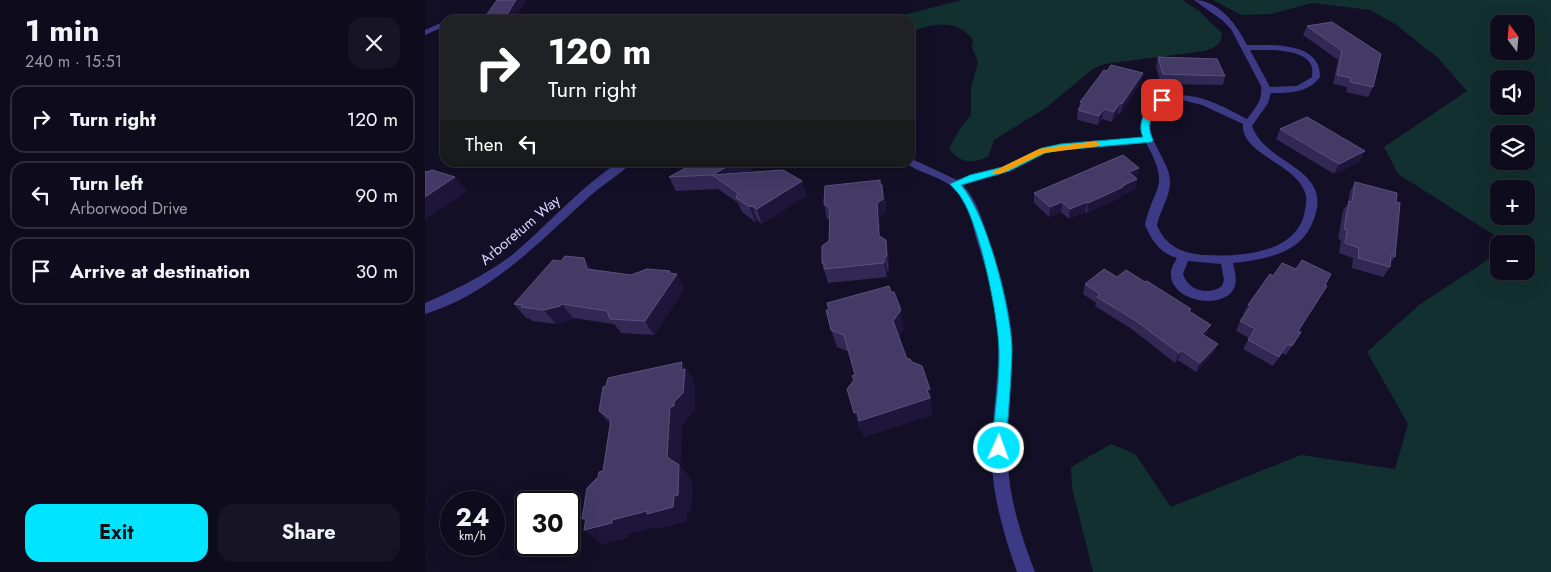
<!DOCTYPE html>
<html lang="en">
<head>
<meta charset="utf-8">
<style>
	body { margin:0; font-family:Jost,sans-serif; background:#171425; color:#f1f3f6; height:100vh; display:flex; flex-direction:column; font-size:19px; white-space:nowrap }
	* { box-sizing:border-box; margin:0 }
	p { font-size:16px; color:#9b9ba3 }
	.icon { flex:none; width:28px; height:28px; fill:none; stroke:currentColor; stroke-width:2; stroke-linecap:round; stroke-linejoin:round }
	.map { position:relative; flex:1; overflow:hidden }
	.panel { display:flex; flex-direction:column; background:#0e0b1c; width:425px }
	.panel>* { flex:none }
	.guide { position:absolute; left:15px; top:15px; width:475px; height:152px; border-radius:15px; box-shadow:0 5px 20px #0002,0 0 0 1px #2e2b3b; background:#202124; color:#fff; overflow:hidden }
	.needle { width:32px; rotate:344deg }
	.tools { position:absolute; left:1065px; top:15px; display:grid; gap:10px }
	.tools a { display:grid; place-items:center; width:45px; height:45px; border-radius:10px; background:#0e0b1c; box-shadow:0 5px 20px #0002,0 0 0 1px #2e2b3b; font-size:25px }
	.speed { position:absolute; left:15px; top:491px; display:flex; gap:10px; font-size:25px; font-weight:700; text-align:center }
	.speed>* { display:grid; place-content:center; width:65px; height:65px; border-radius:50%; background:#0e0b1c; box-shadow:0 5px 20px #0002,0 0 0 1px #2e2b3b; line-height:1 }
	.speed small { font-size:12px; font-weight:400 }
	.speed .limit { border:2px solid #111; border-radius:8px; background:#fff; color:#111 }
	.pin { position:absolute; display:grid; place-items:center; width:42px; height:42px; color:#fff; margin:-21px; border-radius:10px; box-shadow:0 2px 8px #0006 }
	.me { position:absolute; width:55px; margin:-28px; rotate:2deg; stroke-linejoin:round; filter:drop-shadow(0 0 4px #0008) }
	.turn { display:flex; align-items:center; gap:18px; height:105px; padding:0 25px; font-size:22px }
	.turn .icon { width:65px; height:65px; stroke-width:2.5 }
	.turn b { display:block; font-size:35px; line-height:42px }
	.then { display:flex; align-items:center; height:48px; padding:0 25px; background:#0003; gap:10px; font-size:19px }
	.round { display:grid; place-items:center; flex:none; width:52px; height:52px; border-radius:15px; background:#171425 }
	.head { display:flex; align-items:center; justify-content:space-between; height:85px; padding:0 25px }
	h1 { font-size:30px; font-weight:700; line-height:38px }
	.primary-button { display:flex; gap:10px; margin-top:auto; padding:10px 25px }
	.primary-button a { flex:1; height:58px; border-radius:15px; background:#00e5ff; color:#111; font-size:20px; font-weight:700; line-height:58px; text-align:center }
	.primary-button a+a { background:#171425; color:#f1f3f6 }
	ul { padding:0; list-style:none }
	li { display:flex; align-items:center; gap:15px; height:68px; margin:0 10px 8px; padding:0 15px; border:2px solid #2e2b3b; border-radius:15px }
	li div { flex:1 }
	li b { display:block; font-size:19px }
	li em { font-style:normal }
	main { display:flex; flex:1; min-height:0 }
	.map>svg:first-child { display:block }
	.green { fill:#12302f; fill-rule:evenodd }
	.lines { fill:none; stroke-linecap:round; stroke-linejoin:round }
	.minor { fill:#3d3a85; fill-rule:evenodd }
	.wall { fill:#312854 }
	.shaded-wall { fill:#1d163a }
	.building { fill:#433a66; stroke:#5a527e }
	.route { fill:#00e5ff; stroke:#0095a6 }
	.slow { fill:#f59e0b }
	.labels { text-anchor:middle; stroke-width:5; stroke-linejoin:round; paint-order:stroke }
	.street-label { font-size:15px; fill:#d9d4ff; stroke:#130f26 }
</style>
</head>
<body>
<main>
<section class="panel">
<div class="head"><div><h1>1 min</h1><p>240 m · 15:51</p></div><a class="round"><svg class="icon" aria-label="close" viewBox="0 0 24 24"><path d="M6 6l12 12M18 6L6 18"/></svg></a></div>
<ul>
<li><svg class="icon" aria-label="right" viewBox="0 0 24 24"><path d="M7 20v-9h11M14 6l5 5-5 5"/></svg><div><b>Turn right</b></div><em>120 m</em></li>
<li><svg class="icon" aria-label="left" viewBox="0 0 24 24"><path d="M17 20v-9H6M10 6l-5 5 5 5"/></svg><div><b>Turn left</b><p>Arborwood Drive</p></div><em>90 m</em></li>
<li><svg class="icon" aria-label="arrive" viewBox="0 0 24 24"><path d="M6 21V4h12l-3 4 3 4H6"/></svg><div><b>Arrive at destination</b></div><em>30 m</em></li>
</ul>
<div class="primary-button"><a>Exit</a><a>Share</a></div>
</section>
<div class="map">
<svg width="1126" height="572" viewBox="0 0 1126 572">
	<rect width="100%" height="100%" fill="#130f26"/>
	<g class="green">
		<path d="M537,0H758L774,11L797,33C797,45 790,47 780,51L680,64L669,68L622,107L569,140L563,157C547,164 534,163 524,148L536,127L546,115V88L553,62L547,47L548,40C529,17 510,25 485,31V20H459Z"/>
		<path d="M788,0H1126V572H668L647,488L646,467L686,444L710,454L746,507L876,455L970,469L983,424L942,352L994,305L1070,255L1069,235L973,174L959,147L1042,91L1013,58L970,24L945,10L887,3L846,14L816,15ZM1074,24H1101V51H1074ZM1074,79H1101V106H1074ZM1074,134H1101V161H1074ZM1074,189H1101V216H1074ZM1074,244H1101V271H1074Z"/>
	</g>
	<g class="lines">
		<g class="minor">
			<path d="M769,0C794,0 812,25 822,45C848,45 896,42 895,77C883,93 865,93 846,93L843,103L827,126C842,168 916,167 885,228C871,255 835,260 808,263C810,272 813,282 808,290C794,311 744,300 746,273C746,267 750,262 752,258C735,253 727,241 720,225C729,184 746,188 721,143L636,150L620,153L585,171L538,185C553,201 558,223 565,243C575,274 585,307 587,340C588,381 580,423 583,465C585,502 597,538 610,572H592C580,538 569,502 567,465C565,422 575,380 573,337C572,304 562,272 552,241C547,224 544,205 532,192C518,175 495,175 480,162H485V159L489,160L532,180L577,167L617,148L636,144L718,138C714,127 715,117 723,109C749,79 794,104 822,119C830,108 838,101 836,86L806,29L797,20ZM825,50C840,50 879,48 886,65C888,68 887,72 887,77L872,86L845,87ZM757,100L777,105L818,124C815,155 875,164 881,196C882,202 880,209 879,215C869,254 814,257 780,255C758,254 740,246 732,225C735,210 746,196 745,180C744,158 714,133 730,112C738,102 745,101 757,100ZM763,261L796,264L799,280L797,286C784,296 763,291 758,274Z"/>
			<path d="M20,21V26L0,35V30Z"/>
			<path d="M194,162H207C195,175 178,184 165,196C114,242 67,293 0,314V303C30,290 61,275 87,255C123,225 154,188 194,162Z"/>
		</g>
	</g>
	<g class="wall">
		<path d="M907,22L948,87L943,97L921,92L922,87L908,84L913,60L878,35L882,26Z"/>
		<path d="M733,57L800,76L798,85L736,84L731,67Z"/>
		<path d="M682,71L718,73L716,82L695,114L693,113L687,122L677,119L673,125L652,120L653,110L654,108L655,102Z"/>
		<path d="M855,129L935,161L909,174L851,139Z"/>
		<path d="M262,162L326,171L322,173L377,181L381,196L337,224L332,220L330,222L317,212L313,203L293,189L251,191L244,177L264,167Z"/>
		<path d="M711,178L712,179L710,189L697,195L696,197L662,213L660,212L644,219L636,212L624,217L609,203V193L712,178Z"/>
		<path d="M455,180L460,199L461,213L454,218L455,237L463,254L464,271H462V277L403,283L397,263L404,241L405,220L402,219L399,204Z"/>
		<path d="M930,182L971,202L970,257L965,264V267L958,277L927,268L928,258L914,253L916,240L913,239L918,211L923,203L925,191Z"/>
		<path d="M159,258L167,270L206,275L245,271L246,274H252L259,289L229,335L196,333L189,324L148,318L146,320L131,324L108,321L105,319L101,318L89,304L136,261Z"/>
		<path d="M692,277L765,312L782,335L781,336L788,354L771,372L753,360L750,363L708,330L670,306L671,303L658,294L660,284Z"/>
		<path d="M900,285L874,331L876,332L861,355L857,353L848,366L818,349L824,338L811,331L815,321L820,315L818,314L823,305Z"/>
		<path d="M479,328L474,336L482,359L487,362L505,389L507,415L439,437L436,429L434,430L429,380L430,375L424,352L412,347L406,330Z"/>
		<path d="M268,379V382L270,386V410L261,419V422L257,423L255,466L267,481L266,510L262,511V521L236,528L234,526L203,534V537L177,544L159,530L173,477L178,471L185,424L174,411Z"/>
	</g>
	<g class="shaded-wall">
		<path d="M91,0H102L89,20H72Z"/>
		<path d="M718,73L716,82L695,114L697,104Z"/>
		<path d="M695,103L693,113L687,122L689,112Z"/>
		<path d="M679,109L677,119L673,125L674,116Z"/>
		<path d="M940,151L935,161L909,174L914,164Z"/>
		<path d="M310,162H328L326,171L301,185L287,175L293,190L287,175Z"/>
		<path d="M714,168L712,178L702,182L704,172Z"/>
		<path d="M30,177L42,191L0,220V197Z"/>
		<path d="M712,179L710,189L697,195L696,197L662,213L663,203L697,186Z"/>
		<path d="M377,181L381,196L337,224L332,209Z"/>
		<path d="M457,185L461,213L454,218L456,250L454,236L452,203Z"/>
		<path d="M637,202L636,212L624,217L625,207Z"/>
		<path d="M662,202L660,212L644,219L645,209Z"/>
		<path d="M327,206L332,220L330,222L325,207Z"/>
		<path d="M461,240L463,254L464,271L462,256Z"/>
		<path d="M459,257L462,271V277L459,263Z"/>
		<path d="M159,258L169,273L162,269Z"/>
		<path d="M245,271L249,279L252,274L259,289L229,335L220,321Z"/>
		<path d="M137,304L148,318L146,320L131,324L119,310Z"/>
		<path d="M476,310L479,328L472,339L468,321Z"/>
		<path d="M786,325L782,335L773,343L777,334Z"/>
		<path d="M793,344L788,354L771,372L775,363Z"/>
		<path d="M756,350L753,360L750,363L754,353Z"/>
		<path d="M257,362L268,379V382L270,386V410L261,419V422L257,423L255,466L267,481L266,510L262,511V521L236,528L234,526L203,534V537L177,544L159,530L168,528L157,519L161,518L187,520L242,457L245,407L249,402L256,370Z"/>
		<path d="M505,389L507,415L439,437L436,429L434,430L429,413Z"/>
	</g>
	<g class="building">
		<path d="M72,0H91L83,13L72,20H58Z"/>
		<path d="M907,22L956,54L948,87L925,82L926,78L912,75L917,51L882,26Z"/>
		<path d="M733,57L792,59L800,76L738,74Z"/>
		<path d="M686,65L718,73L697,104L695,103L689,112L679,109L674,116L653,110L658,103L655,102L679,70L682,71Z"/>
		<path d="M882,117L940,151L914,164L855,129Z"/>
		<path d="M698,155L714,168L704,172L712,179L697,186L698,187L663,203L662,202L645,209L637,202L625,207L609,193Z"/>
		<path d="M310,162L287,175L244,177L266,165L262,162Z"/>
		<path d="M7,170L30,177L0,197V171L2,172Z"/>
		<path d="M358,170L377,181L332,209L327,206L325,207L311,198L313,193L287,175Z"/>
		<path d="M455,180V185H457L458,199L452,203L454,236L461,240L462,256L459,257V263L399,269V263H397V246L404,241L405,208L399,204L400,186Z"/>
		<path d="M930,182L972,193L971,202L975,203L970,257L966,255L965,267L933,258L934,248L920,243L922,230L919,229L924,201L927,202Z"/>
		<path d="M140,256L159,258L162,269L206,275L222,269L245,271L244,273L252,274L220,321L185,319L182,311L137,304L135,306L119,310L96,307L98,305L89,304L128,260L136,261Z"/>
		<path d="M877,260L906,274L900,285L902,286L873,331L876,332L867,346L862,344L854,357L823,340L830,329L815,321L826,306L823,305L845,274L848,276L857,263L871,269Z"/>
		<path d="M679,269L692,277L701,270L720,282L722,281L766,309L764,311L786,325L777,334L793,344L775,363L756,350L754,353L711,321L672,297L675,294L660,284Z"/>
		<path d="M464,286L466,292H469L476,310L468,321L482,359H485L487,362L497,366L505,389L502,390L505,398L434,421L432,412L429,413L422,389L429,380L427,376L430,375L419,335L406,330L401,310H404L402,303Z"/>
		<path d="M257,362L256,370L260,369L258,393L249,402V406L245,407L242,457L254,465L253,495L249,496L248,507L222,514V511L187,520V523L159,530L161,518L157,519L162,488L173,477L174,472L178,471L186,419L174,411L178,387L181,386L183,378Z"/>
	</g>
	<path class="route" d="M737,98L741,100C729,114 719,121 728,140L727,142L636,150L620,153L584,171L536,185C562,214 587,312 587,352C586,384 583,416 581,448L579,452L574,454L569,452L567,448C569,415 575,382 574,349C573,315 555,227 537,199C534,193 529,189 525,184L545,175L578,167L617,148L636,144L718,137C711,124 722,103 737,98Z"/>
	<path class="slow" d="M671,141L675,144L674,146L619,153L575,174H568L567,172L614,149Z"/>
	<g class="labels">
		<g class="street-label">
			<text transform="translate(95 230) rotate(-40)" y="5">Arboretum Way</text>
		</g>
	</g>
</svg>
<div class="tools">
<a><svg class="needle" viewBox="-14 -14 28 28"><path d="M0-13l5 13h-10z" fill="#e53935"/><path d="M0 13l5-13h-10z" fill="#9b9ba3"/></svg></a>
<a><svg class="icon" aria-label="sound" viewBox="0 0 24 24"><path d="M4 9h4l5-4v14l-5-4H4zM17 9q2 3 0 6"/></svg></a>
<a><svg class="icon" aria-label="layers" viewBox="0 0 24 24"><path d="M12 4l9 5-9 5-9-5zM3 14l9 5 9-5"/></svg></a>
<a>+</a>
<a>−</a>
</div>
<div class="speed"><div>24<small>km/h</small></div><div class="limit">30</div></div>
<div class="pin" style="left:737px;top:100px;background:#d93025"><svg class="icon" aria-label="arrive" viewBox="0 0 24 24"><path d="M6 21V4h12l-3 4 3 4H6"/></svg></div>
<svg class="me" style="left:574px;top:448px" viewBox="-20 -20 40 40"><circle r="17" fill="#00e5ff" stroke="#fff" stroke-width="3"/><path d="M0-11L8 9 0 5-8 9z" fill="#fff"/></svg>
<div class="guide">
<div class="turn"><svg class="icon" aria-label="right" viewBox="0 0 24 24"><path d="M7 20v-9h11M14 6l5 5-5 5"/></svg><div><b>120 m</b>Turn right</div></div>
<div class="then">Then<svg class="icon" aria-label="left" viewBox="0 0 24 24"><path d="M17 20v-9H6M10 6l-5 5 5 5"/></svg></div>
</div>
</div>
</main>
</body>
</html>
